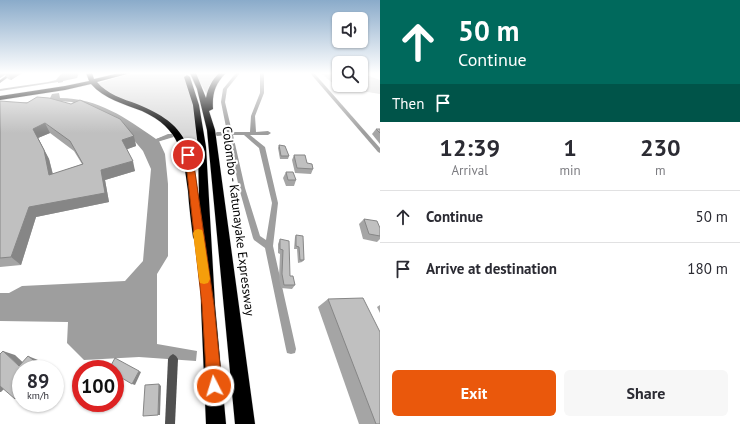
<!DOCTYPE html>
<html lang="en">
<head>
<meta charset="utf-8">
<style>
	body { margin:0; font-family:"PT Sans",sans-serif; background:#f7f7f7; color:#2b2b33; height:100vh; display:flex; flex-direction:column; font-size:15px; white-space:nowrap }
	* { box-sizing:border-box; margin:0 }
	p { font-size:13px; color:#7c7c81 }
	.icon { flex:none; width:22px; height:22px; fill:none; stroke:currentColor; stroke-width:2; stroke-linecap:round; stroke-linejoin:round }
	.map { position:relative; flex:1; overflow:hidden }
	.drawer { display:flex; flex-direction:column; background:#fff; width:360px }
	.drawer>* { flex:none }
	.guide { background:#00695c; color:#fff; overflow:hidden }
	.controls { position:absolute; left:332px; top:12px; display:grid; gap:8px }
	.controls a { display:grid; place-items:center; width:36px; height:36px; border-radius:6px; background:#fff; box-shadow:0 1px 3px #0004; font-size:20px }
	.speed { position:absolute; left:12px; top:360px; display:flex; gap:8px; font-size:20px; font-weight:700; text-align:center }
	.speed>* { display:grid; place-content:center; width:52px; height:52px; border-radius:50%; background:#fff; box-shadow:0 1px 3px #0004; line-height:1 }
	.speed small { font-size:10px; font-weight:400 }
	.speed .limit { border:6px solid #d22; background:#fff; color:#111 }
	.pin { position:absolute; display:grid; place-items:center; width:34px; height:34px; color:#fff; margin:-17px; border:2px solid #fff; border-radius:50%; box-shadow:0 1px 4px #0007 }
	.me { position:absolute; width:44px; margin:-22px; rotate:355deg; stroke-linejoin:round; filter:drop-shadow(0 0 3px #0008) }
	.turn { display:flex; align-items:center; gap:14px; height:84px; padding:0 12px; font-size:18px }
	.turn .icon { width:52px; height:52px; stroke-width:2.5 }
	.turn b { display:block; font-size:28px; line-height:34px }
	.then { display:flex; align-items:center; height:38px; padding:0 12px; background:#0003; gap:8px; font-size:15px }
	.eta { display:flex; justify-content:space-evenly; align-items:center; height:68px; text-align:center }
	.eta b { font-size:24px; font-weight:800; line-height:28px }
	.button { display:flex; gap:8px; margin-top:auto; padding:8px 12px }
	.button a { flex:1; height:46px; border-radius:6px; background:#ea580c; color:#fff; font-size:16px; font-weight:800; line-height:46px; text-align:center }
	.button a+a { background:#f7f7f7; color:#2b2b33 }
	ul { padding:0; list-style:none }
	li { display:flex; align-items:center; gap:12px; height:52px; padding:0 12px; border-top:1px solid #e1e1e2 }
	li div { flex:1 }
	li b { display:block; font-size:15px }
	li em { font-style:normal }
	main { display:flex; flex:1; min-height:0 }
	.map>svg:first-child { display:block }
	.green { fill:#d7d7d7 }
	.water { fill:#9e9e9e }
	.lines { fill:none; stroke-linecap:round; stroke-linejoin:round }
	.canal { fill:#9e9e9e; fill-rule:evenodd }
	.highway-casing { stroke:#dbdbdb; stroke-width:1 }
	.street { fill:#505050; fill-rule:evenodd }
	.highway { fill:#000; fill-rule:evenodd }
	.wall { fill:#a5a5a5; fill-rule:evenodd }
	.shaded-wall { fill:#868686 }
	.building { fill:#c0c0c0; stroke:#868686; fill-rule:evenodd }
	.route { fill:#ea580c; stroke:#983908 }
	.slow { fill:#f59e0b }
	.labels { text-anchor:middle; stroke-width:4; stroke-linejoin:round; paint-order:stroke }
	.street-label { font-size:13px; fill:#000; stroke:#fff }
</style>
</head>
<body>
<main>
<div class="map">
<svg width="380" height="424" viewBox="0 0 380 424">
	<rect width="100%" height="100%" fill="#fff"/>
	<g class="green">
		<path d="M132,73H184C198,102 198,135 196,166L194,165L186,143L172,126L108,93L95,84Z"/>
		<path d="M195,73H221L209,86L207,95Z"/>
		<path d="M321,73H339V85H361V73L380,80V94L337,87Z"/>
	</g>
	<g class="water">
		<path d="M62,73H79L77,78L63,81V82L58,83V82L0,91V89L48,82L56,80Z"/>
		<path d="M59,93L60,98C98,98 126,118 156,139L165,136L168,138L159,141L165,154L168,184V256L157,274V344L197,351L196,361L139,357L84,360L67,343L68,322L0,321V293H9L22,286L125,281L143,261L151,169L143,151L127,132L72,102L57,101L0,105L49,100L52,94Z"/>
	</g>
	<g class="lines">
		<g class="canal">
			<path d="M236,73H240L227,89L225,102L232,132H250L251,116L260,93V73H264V93L255,116L256,132L268,131L271,133L268,135H250L265,147L278,203L273,246L296,349L295,353L291,354L287,353L286,349L265,248L254,240L253,238L239,188L228,135L217,136L214,134L217,132H227L221,102L223,89ZM233,135H244L259,148L272,203L266,240L260,236L245,188Z"/>
			<path d="M310,73H314L380,148V153L378,152Z"/>
			<path d="M168,134H174L177,136L157,142L154,140Z"/>
		</g>
		<g class="highway-casing">
			<g id="highway">
				<path d="M86,73H92L94,79L119,73H131L97,82C107,94 123,99 137,104C189,125 191,147 199,197L198,147L193,105L184,77L187,75L190,77L199,105L206,147L215,305L226,424H206L201,305L200,242L195,241L193,237C191,222 189,206 188,191C183,153 181,129 142,111C124,104 104,99 91,84L65,90L0,100V96L65,86L89,81Z"/>
				<path d="M190,73H196L206,98C208,88 212,80 219,73H226C215,84 212,94 213,109L209,111L215,130L255,424H235L207,130L197,89Z"/>
			</g>
		</g>
		<g class="street">
			<path d="M10,73H14L0,83V80Z"/>
			<path d="M173,354L176,356L178,359L175,424H165L168,359L170,356Z"/>
		</g>
		<use href="#highway" class="highway"/>
	</g>
	<g class="wall">
		<path d="M0,73H22L11,80L8,79L5,75L0,78Z"/>
		<path d="M0,101L134,136L136,146L127,149L135,171L105,180L109,202L36,217L21,265L0,267ZM50,133L74,151L82,164L53,174L49,159L38,138Z"/>
		<path d="M376,129H380V144L372,134Z"/>
		<path d="M279,145L289,156L288,159H280L278,148Z"/>
		<path d="M294,155L307,163L313,169L311,174L295,173L292,160Z"/>
		<path d="M286,172L296,180L294,186H286L283,178Z"/>
		<path d="M364,219L380,228V239L377,242L363,239L359,224Z"/>
		<path d="M296,235L304,260L302,262L298,263L297,249H294L295,237Z"/>
		<path d="M280,239L290,276L295,285L292,289L281,288L279,278L280,254L278,253V244Z"/>
		<path d="M328,299L380,424H359L318,307Z"/>
		<path d="M380,305V313L377,307Z"/>
	</g>
	<g class="shaded-wall">
		<path d="M1,73H7L0,78V74Z"/>
		<path d="M11,73H22L11,80L9,75Z"/>
		<path d="M45,123L50,133L38,138L49,159L55,184L49,175L33,129Z"/>
		<path d="M134,136L136,146L125,150L122,140Z"/>
		<path d="M133,161L135,171L105,180L109,202L36,217L21,265L11,257L29,207L101,170Z"/>
		<path d="M3,351L15,355L30,369L19,366Z"/>
		<path d="M28,356L38,360L50,369H38Z"/>
		<path d="M139,371L141,372L135,385L132,384Z"/>
		<path d="M0,383L8,385L1,392H0Z"/>
		<path d="M159,384L161,386L160,415H158Z"/>
		<path d="M21,391V399H15Z"/>
	</g>
	<g class="building">
		<path d="M6,73H11L9,75L5,74Z"/>
		<path d="M37,97L49,98L71,104L80,100L120,119L134,136L122,140L133,161L101,170L105,193L29,207L11,257L0,258V101L27,103ZM45,123L70,141L83,164L49,175L44,150L33,129Z"/>
		<path d="M376,129H380V133Z"/>
		<path d="M279,145L285,146L289,156H281Z"/>
		<path d="M294,155H305L307,163L312,164L313,169L297,168Z"/>
		<path d="M286,172H293L296,180H288Z"/>
		<path d="M364,219L377,221L380,228V236L369,234Z"/>
		<path d="M296,235L303,236L304,260H300L299,247L296,246Z"/>
		<path d="M280,239L289,241L290,276H293L295,285H284L282,274L283,250L280,249Z"/>
		<path d="M363,298L380,332V424H376L328,299Z"/>
		<path d="M3,351L19,366L28,356L41,366L38,369H21V391L15,399L0,386V354Z"/>
		<path d="M115,358L139,371L132,384L115,374V369H109Z"/>
		<path d="M159,384L158,415L143,416L145,385Z"/>
	</g>
	<linearGradient id="sky" x2="0" y2="1"><stop stop-color="#8aabca"/><stop offset="0.55" stop-color="#fff"/><stop offset="1" stop-color="#fff" stop-opacity="0"/></linearGradient>
	<rect width="380" height="133" fill="url(#sky)"/>
	<path class="route" d="M188,152L191,155L195,172L214,305L222,386L219,391L214,393L209,391L207,386L202,305L187,172L184,155Z"/>
	<path class="slow" d="M198,229L202,230L203,233L210,279L208,283L204,284L200,283L199,279L193,233L195,230Z"/>
	<g class="labels">
		<g class="street-label">
			<text transform="translate(239 221) rotate(83)" y="5">Colombo - Katunayake Expressway</text>
		</g>
	</g>
</svg>
<div class="controls">
<a><svg class="icon" aria-label="sound" viewBox="0 0 24 24"><path d="M4 9h4l5-4v14l-5-4H4zM17 9q2 3 0 6"/></svg></a>
<a><svg class="icon" aria-label="search" viewBox="0 0 24 24"><circle cx="10" cy="10" r="6"/><path d="M15 15l6 6"/></svg></a>
</div>
<div class="speed"><div>89<small>km/h</small></div><div class="limit">100</div></div>
<div class="pin" style="left:188px;top:155px;background:#d93025"><svg class="icon" aria-label="arrive" viewBox="0 0 24 24"><path d="M6 21V4h12l-3 4 3 4H6"/></svg></div>
<svg class="me" style="left:214px;top:386px" viewBox="-20 -20 40 40"><circle r="17" fill="#ea580c" stroke="#fff" stroke-width="3"/><path d="M0-11L8 9 0 5-8 9z" fill="#fff"/></svg>
</div>
<section class="drawer">
<div class="guide">
<div class="turn"><svg class="icon" aria-label="ahead" viewBox="0 0 24 24"><path d="M12 20V5M6 11l6-6 6 6"/></svg><div><b>50 m</b>Continue</div></div>
<div class="then">Then<svg class="icon" aria-label="arrive" viewBox="0 0 24 24"><path d="M6 21V4h12l-3 4 3 4H6"/></svg></div>
</div>
<div class="eta">
<div><b>12:39</b><p>Arrival</p></div>
<div><b>1</b><p>min</p></div>
<div><b>230</b><p>m</p></div>
</div>
<ul>
<li><svg class="icon" aria-label="ahead" viewBox="0 0 24 24"><path d="M12 20V5M6 11l6-6 6 6"/></svg><div><b>Continue</b></div><em>50 m</em></li>
<li><svg class="icon" aria-label="arrive" viewBox="0 0 24 24"><path d="M6 21V4h12l-3 4 3 4H6"/></svg><div><b>Arrive at destination</b></div><em>180 m</em></li>
</ul>
<div class="button"><a>Exit</a><a>Share</a></div>
</section>
</main>
</body>
</html>
